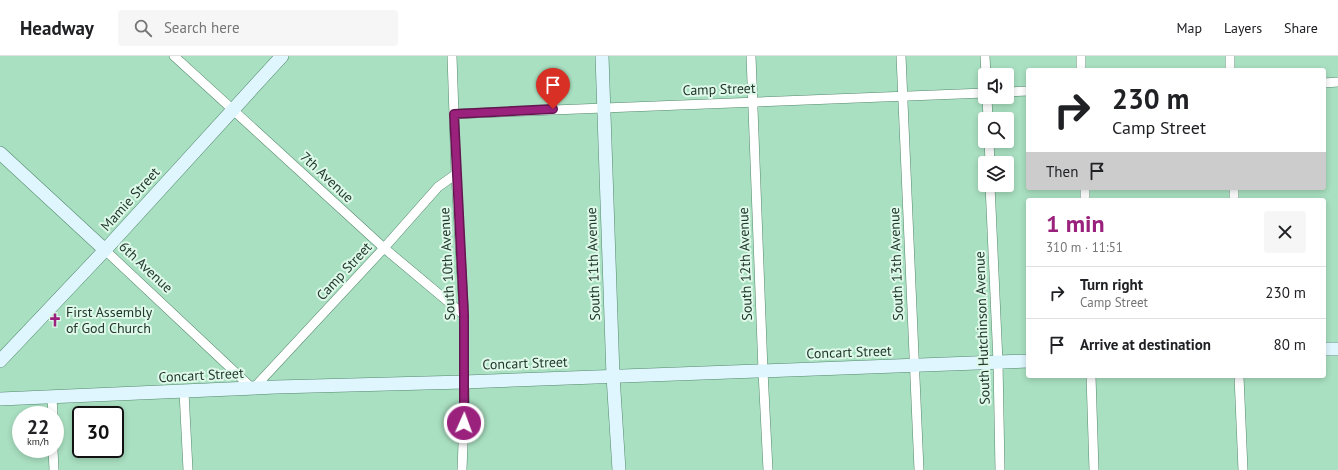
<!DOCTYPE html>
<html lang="en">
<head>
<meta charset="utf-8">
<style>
	body { margin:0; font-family:"PT Sans",sans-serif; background:#f6f6f6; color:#202124; height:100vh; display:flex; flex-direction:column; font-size:15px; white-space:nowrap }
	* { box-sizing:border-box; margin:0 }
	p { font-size:13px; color:#757577 }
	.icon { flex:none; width:22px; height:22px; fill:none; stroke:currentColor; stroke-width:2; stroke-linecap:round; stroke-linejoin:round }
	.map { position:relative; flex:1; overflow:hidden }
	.panel { position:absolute; left:1026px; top:142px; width:300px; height:180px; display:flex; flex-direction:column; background:#fff; border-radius:4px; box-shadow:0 2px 6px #0003 }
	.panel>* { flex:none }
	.guide { position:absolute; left:1026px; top:12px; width:300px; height:122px; border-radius:4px; box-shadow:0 2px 6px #0003; background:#fff; color:#202124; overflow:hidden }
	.buttons { position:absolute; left:978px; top:12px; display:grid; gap:8px }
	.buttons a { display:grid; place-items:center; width:36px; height:36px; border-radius:4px; background:#fff; box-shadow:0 2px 6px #0003; font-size:20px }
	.speed { position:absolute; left:12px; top:350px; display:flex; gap:8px; font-size:20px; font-weight:700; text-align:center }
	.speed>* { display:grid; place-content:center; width:52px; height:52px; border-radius:50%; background:#fff; box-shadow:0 2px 6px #0003; line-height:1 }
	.speed small { font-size:10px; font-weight:400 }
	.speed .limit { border:2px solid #111; border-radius:6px; background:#fff; color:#111 }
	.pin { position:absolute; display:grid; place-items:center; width:34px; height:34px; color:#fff; margin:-41px -17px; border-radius:50% 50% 50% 0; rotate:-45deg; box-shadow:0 0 4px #0007 }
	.pin .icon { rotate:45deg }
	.me { position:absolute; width:44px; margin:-22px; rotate:2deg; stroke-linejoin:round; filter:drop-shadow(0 0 3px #0008) }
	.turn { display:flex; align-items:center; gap:14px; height:84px; padding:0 20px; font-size:18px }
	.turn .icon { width:52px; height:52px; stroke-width:2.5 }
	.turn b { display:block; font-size:28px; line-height:34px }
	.then { display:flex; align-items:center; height:38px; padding:0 20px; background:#0003; gap:8px; font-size:15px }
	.round { display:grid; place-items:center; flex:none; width:42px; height:42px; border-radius:4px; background:#f6f6f6 }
	.summary { display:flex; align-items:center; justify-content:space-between; height:68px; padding:0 20px }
	h1 { font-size:24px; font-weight:700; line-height:30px; color:#9a227d }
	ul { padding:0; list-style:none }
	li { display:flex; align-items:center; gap:12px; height:52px; padding:0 20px; border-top:1px solid #e0e0e0 }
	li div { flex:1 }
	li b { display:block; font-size:15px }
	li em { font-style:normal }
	header { display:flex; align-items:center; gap:24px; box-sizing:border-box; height:56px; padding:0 20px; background:#fff; border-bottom:1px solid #e0e0e0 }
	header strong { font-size:19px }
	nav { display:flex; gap:22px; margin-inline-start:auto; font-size:14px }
	.search { width:280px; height:36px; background:#f6f6f6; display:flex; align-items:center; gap:10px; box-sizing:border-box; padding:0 14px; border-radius:4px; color:#757577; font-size:15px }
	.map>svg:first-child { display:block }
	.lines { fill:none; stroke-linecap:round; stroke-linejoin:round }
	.street-casing { stroke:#54886c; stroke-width:10 }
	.secondary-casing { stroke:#54886c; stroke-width:14 }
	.street { stroke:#fff; stroke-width:9 }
	.secondary { stroke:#dff6fe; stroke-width:13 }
	.route-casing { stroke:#641651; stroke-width:10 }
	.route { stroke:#9a227d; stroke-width:7 }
	.labels { text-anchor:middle; stroke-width:4; stroke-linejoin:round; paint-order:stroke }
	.street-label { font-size:14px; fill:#22382c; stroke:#def9e9 }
	.poi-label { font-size:14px; fill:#22382c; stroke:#def9e9; text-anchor:start }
</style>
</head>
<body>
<header>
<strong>Headway</strong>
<div class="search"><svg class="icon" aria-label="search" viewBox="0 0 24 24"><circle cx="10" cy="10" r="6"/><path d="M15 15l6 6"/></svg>Search here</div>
<nav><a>Map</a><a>Layers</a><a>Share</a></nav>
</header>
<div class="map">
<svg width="1338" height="414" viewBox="0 0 1338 414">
	<rect width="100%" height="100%" fill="#a9e0c1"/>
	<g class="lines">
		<g class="street-casing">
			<g id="street">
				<path d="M174,0L384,192L464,259"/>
				<path d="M452,0L456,118L464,259V317L465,336L462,414"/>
				<path d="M751,0L763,315L768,414"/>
				<path d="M901,0L919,414"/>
				<path d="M985,0L986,19"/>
				<path d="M1081,0V14"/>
				<path d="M1230,0V14"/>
				<path d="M1324,27L1338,26"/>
				<path d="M1007,36L1028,35"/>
				<path d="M987,41L988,63"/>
				<path d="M454,58L985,37"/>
				<path d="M989,85L990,107"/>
				<path d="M990,129L998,306L1000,414"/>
				<path d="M1085,132V144"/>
				<path d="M1234,132V144"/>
				<path d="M105,194L253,333L384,192L438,131L456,118"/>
				<path d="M1091,320L1094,414"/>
				<path d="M1239,320L1243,414"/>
				<path d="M184,336L188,414"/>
				<path d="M52,342L53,359"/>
				<path d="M53,393L54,414"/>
			</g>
		</g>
		<g class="secondary-casing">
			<g id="secondary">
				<path d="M602,0L613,320L619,414"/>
				<path d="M0,97L105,194"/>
				<path d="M1324,293H1338"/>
				<path d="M0,305L105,194L282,0"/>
				<path d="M0,343L276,331L464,326L1028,305"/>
			</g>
		</g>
		<use href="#street" class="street"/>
		<use href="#secondary" class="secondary"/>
	</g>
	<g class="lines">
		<g class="route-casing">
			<path id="route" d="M464,367V259L454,58L553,53"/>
		</g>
		<use href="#route" class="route"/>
	</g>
	<defs>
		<g id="church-bare" transform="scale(1.08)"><path d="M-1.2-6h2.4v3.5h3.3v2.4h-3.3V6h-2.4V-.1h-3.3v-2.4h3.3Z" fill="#9a227d" stroke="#def9e9" stroke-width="2.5" paint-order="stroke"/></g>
	</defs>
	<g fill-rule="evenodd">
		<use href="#church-bare" x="55" y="264"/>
	</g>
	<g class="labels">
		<g class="street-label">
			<text transform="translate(719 33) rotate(-2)" y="5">Camp Street</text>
			<text transform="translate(327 121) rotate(43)" y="5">7th Avenue</text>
			<text transform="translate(130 143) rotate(-48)" y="5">Mamie Street</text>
			<text transform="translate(447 208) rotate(-93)" y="5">South 10th Avenue</text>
			<text transform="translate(593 208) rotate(-92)" y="5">South 11th Avenue</text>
			<text transform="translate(745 208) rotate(-92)" y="5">South 12th Avenue</text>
			<text transform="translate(896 208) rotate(-92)" y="5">South 13th Avenue</text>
			<text transform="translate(146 211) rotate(43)" y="5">6th Avenue</text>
			<text transform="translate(344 215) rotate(-47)" y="5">Camp Street</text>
			<text transform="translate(982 272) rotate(-92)" y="5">South Hutchinson Avenue</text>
			<text transform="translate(849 296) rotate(-2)" y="5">Concart Street</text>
			<text transform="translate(525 307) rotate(-2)" y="5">Concart Street</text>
			<text transform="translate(201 319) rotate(-3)" y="5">Concart Street</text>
		</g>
		<g class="poi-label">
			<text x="66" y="261">First Assembly<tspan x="66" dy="16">of God Church</tspan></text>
		</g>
	</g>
</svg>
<div class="buttons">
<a><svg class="icon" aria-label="sound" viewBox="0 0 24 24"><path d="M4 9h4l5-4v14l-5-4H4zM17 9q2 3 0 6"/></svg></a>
<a><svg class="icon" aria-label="search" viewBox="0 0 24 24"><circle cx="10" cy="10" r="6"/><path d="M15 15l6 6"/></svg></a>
<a><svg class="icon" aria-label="layers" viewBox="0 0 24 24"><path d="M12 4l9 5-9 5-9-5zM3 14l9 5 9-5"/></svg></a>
</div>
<div class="speed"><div>22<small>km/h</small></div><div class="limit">30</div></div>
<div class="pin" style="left:553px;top:53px;background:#d93025"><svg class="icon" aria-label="arrive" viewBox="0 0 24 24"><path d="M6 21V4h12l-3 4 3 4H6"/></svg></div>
<svg class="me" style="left:464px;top:367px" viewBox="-20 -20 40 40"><circle r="17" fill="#9a227d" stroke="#fff" stroke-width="3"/><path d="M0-11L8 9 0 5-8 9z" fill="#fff"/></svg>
<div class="guide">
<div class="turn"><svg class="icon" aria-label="right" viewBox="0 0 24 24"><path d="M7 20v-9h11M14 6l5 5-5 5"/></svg><div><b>230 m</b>Camp Street</div></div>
<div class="then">Then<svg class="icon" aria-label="arrive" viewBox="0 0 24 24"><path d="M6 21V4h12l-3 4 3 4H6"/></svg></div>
</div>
<section class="panel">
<div class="summary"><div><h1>1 min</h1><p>310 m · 11:51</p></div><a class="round"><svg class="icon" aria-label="close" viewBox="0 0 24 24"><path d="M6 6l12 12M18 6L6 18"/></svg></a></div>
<ul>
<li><svg class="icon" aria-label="right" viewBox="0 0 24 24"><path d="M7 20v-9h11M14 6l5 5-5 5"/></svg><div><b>Turn right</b><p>Camp Street</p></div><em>230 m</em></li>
<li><svg class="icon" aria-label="arrive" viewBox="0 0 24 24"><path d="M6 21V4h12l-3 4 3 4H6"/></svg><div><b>Arrive at destination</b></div><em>80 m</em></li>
</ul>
</section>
</div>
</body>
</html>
